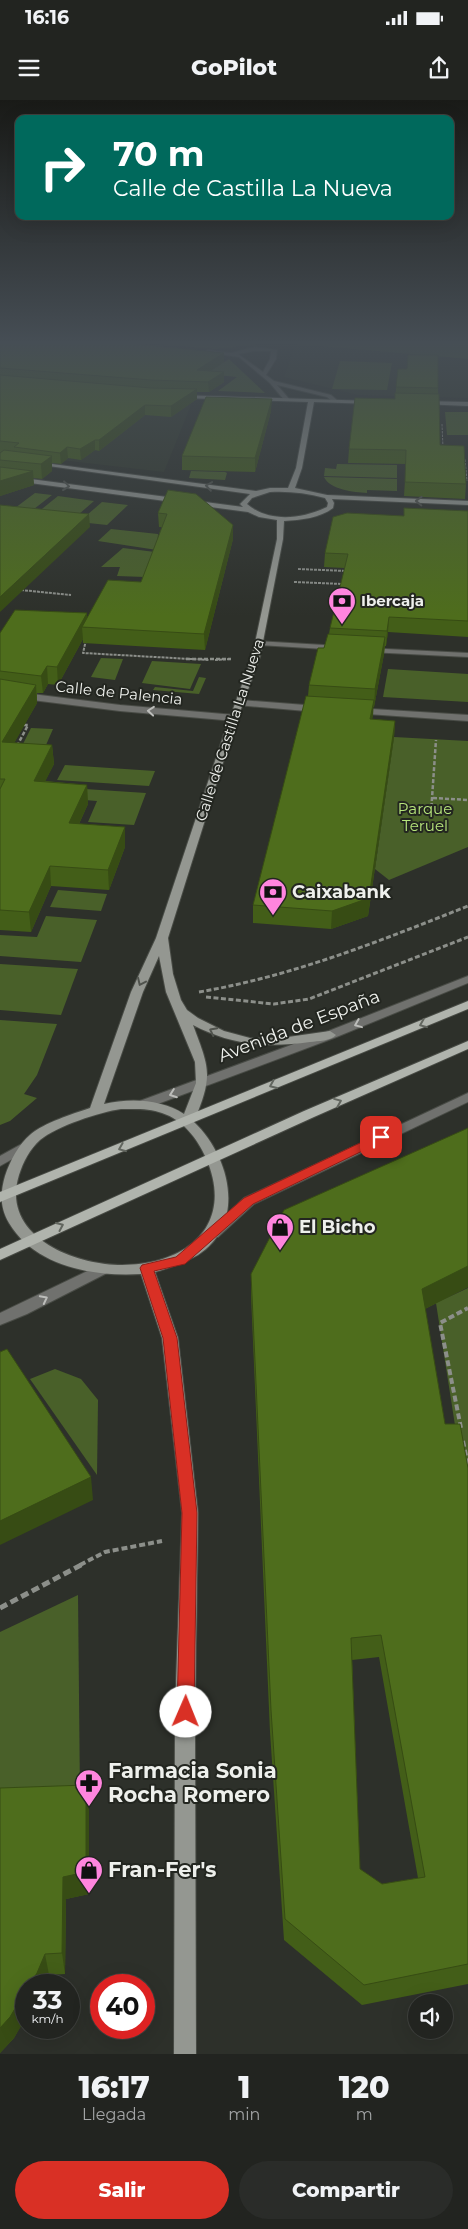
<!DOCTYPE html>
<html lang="es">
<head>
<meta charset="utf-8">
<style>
	body { margin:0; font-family:Montserrat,sans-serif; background:#2a2c29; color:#f1f3f6; height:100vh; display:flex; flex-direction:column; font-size:19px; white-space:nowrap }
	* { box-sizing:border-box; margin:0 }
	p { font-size:16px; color:#a2a4a5 }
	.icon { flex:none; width:28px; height:28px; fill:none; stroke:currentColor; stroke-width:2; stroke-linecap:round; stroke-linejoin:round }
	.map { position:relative; height:1954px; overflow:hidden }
	.panel { display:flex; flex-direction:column; background:#222420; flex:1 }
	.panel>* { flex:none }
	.hud { position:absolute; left:15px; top:15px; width:439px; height:105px; border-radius:10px; box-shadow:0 5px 20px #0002,0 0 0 1px #3f413e; background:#00695c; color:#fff; overflow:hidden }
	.buttons { position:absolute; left:408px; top:1894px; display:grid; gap:10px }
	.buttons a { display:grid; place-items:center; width:45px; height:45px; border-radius:50%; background:#222420; box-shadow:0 5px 20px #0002,0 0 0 1px #3f413e; font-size:25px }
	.speed { position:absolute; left:15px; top:1874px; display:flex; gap:10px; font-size:25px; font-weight:700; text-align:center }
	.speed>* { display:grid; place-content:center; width:65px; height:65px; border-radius:50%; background:#222420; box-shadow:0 5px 20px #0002,0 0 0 1px #3f413e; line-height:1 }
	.speed small { font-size:12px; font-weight:400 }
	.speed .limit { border:8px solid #d22; background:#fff; color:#111 }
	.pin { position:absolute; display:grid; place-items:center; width:42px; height:42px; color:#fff; margin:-21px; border-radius:10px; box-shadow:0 2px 8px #0006 }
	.me { position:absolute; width:55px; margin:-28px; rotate:1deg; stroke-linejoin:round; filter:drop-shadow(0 0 4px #0008) }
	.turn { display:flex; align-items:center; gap:18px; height:105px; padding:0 15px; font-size:22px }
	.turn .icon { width:65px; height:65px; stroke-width:2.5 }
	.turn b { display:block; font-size:35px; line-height:42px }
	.eta { display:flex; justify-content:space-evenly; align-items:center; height:85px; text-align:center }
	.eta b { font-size:30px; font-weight:800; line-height:35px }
	.button { display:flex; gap:10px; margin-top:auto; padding:10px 15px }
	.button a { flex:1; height:58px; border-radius:30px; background:#d93025; color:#fff; font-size:20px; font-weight:800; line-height:58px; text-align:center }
	.button a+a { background:#2a2c29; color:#f1f3f6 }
	.status { display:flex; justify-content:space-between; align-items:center; height:35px; padding:0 25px; background:#222420; direction:ltr }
	.status svg { height:14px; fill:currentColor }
	header { display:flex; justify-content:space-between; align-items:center; height:65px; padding:0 15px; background:#222420; font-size:22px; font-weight:800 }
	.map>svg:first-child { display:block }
	.built { fill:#32382c }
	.green { fill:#496029 }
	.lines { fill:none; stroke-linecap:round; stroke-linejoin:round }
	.street-casing { stroke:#484b45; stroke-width:2 }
	.secondary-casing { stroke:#484b45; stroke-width:2 }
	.primary-casing { stroke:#484b45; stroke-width:2 }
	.path-far5 { stroke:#8c8f8a; stroke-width:1; stroke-dasharray:2.5 1; stroke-linecap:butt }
	.path-far4 { stroke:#8c8f8a; stroke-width:2; stroke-dasharray:3 1; stroke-linecap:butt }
	.path-far3 { stroke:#8c8f8a; stroke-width:2.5; stroke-dasharray:4 2; stroke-linecap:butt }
	.path-far2 { stroke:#8c8f8a; stroke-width:3; stroke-dasharray:5 2.5; stroke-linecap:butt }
	.path-far1 { stroke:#8c8f8a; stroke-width:4; stroke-dasharray:6 3; stroke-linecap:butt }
	.path { stroke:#8c8f8a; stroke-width:5; stroke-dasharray:8 4; stroke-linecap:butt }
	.street { fill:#70716e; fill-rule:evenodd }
	.secondary { fill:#949791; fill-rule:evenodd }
	.primary { fill:#b0b4ad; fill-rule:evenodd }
	.wall { fill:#435e18; fill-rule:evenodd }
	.shaded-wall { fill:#374c14 }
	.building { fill:#4e6d1c; stroke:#374c14; fill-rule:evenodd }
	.oneway { stroke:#50534d }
	.oneway2 { stroke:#bcbdba }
	.oneway3 { stroke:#62665f }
	.route { fill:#d93025; stroke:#8d1f18 }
	.labels { text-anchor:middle; stroke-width:4; stroke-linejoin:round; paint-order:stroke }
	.far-poi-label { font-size:15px; font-weight:bold; fill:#eef0ec; stroke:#232620; text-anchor:start }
	.far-street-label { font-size:15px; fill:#eef0ec; stroke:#232620 }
	.far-park-label { font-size:15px; fill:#b7e67c; stroke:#232620 }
	.poi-label { font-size:18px; font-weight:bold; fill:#eef0ec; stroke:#232620; text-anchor:start }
	.street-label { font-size:18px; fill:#eef0ec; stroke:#232620 }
	.near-poi-label { font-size:21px; font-weight:bold; fill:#eef0ec; stroke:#232620; text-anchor:start }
</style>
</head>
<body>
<div class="status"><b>16:16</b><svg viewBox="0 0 49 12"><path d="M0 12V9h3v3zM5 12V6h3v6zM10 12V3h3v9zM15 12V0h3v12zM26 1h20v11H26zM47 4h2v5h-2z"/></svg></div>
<header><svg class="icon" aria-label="menu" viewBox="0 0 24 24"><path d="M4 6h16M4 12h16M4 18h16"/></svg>GoPilot<svg class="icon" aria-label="share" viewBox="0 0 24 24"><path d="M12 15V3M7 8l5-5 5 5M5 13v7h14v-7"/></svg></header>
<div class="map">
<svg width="468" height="1954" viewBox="0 0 468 1954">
	<rect width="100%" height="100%" fill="#2d302a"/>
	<g class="built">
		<path d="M296,244L468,259V298L358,295L284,277Z"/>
		<path d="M0,290L148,303L191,305L164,372L0,353Z"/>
	</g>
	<g class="green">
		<path d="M133,242H276L216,249Z"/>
		<path d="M300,242H468V259L296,244Z"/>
		<path d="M229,259L265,293L218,291L237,277L206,274Z"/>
		<path d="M340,261L392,263L387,290L332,289Z"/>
		<path d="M445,312H468V335H447Z"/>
		<path d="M337,364L397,365V378L324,376L325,368L336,369Z"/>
		<path d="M191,371L225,372L227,373L225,380L189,378Z"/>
		<path d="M324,377L397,379V391L367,390V393C354,392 330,390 324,377Z"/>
		<path d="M35,393L52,395L25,416L7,414Z"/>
		<path d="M58,396L94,401L71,421L32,417Z"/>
		<path d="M102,402L128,405L107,425L79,422Z"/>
		<path d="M111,429L158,434L157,450L98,441Z"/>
		<path d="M123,448L155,452L145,477L117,476L120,467H101Z"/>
		<path d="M101,558L123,559L115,580L91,577Z"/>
		<path d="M152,561L201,564L190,589L142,583Z"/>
		<path d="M388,569L468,574V602L383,597Z"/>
		<path d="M199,577L206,578L199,594L153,590L155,587L193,591Z"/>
		<path d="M31,628L53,629L46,645L23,644Z"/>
		<path d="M394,637L468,641V747L389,780L375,769Z"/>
		<path d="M65,665L155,671L149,686L57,680Z"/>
		<path d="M54,687L146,693L134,725L88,722L97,701L49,697Z"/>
		<path d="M58,790L107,794L101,811L50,807Z"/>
		<path d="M46,816L97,820L81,862L0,856V835L37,837Z"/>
		<path d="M0,864L78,869L61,915L0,910Z"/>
		<path d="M0,920L57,924L37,975L24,994L37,998L10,1021L0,1025Z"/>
		<path d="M468,1188V1409L436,1203Z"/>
		<path d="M55,1269L81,1279L98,1300L97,1375L30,1279Z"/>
		<path d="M78,1495L80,1697L0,1700V1532Z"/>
	</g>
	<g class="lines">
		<g class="street-casing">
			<g id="street">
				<path d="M254,247L277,250L276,259L266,275L274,281L331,295L338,301L333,302L327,297L277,285L290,300L285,301L270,283L239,257L205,252L208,250L231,253ZM254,251H271L270,259L263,272L238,254Z"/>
				<path d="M256,541L341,546L345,548L341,550L259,545L255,543Z"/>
				<path d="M366,548L468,553V557L369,552L365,550Z"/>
				<path d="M0,590L120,605L235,615L239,618L235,621L120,611L0,596Z"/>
				<path d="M240,600L318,606L322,609L318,612L237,605L236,603Z"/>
				<path d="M356,608L468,615V621L353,613L352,611Z"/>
				<path d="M468,876V883L334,938L147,1008L142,1009L136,1005L137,1002L326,932Z"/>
				<path d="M468,993V1002L254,1104L218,1137H208L206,1134L244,1098Z"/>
				<path d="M27,1041L34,1045L32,1048L0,1066V1056Z"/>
				<path d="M102,1164L107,1165L109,1169L107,1173L27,1214L0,1225V1213Z"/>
			</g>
		</g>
		<g class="secondary-casing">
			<g id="secondary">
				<path d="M179,295L373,301L371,304L314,302L302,368L295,388L327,395L468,401V405L332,399L334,403L333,408C320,418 301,420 284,421L283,439L260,557L233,631L168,838L173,874L181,900L187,910L198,918L224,931L250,938H281L330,931L336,935C331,941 318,941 310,942C267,948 231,945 193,925C210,970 213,975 194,1022C230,1056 247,1123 198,1155C184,1163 170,1168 155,1172L178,1238L198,1413L195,1611L196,1954H174L175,1611L182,1413L162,1238L141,1174C95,1177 35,1167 9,1123C0,1108 0,1093 5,1076C10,1061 18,1045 31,1034C44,1023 72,1014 90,1008L131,892L156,838L225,631L252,557L277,439V420L259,417L248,412L0,379V375L243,407L240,404L250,394L34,364L37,362L256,391L270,388H288L296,368L308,302L181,298ZM270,392C289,391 306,393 325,398L328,403L327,407C302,419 269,423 247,404L252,398ZM159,856L166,892L195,962L196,983L184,1014C161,999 130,998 104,1004L143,892ZM121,1009C134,1009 150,1008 162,1013C183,1020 197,1038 206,1058C235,1124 188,1165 122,1165C74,1165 0,1136 19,1075C23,1062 30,1049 40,1040C57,1026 100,1012 121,1009Z"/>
				<path d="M423,301L468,302V306L421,304Z"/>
			</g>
		</g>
		<g class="primary-casing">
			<g id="primary">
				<path d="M468,901V909L0,1102V1092Z"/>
				<path d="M468,941V949L314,1017L0,1160V1149L304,1011Z"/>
			</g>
		</g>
		<g class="path-far5">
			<path d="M326,242L468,244"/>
			<path d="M442,324L443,348"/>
			<path d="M462,359H465L467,381"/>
		</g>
		<g class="path-far4">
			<path d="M298,469L346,471"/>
			<path d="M294,482L343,484"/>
			<path d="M21,490L71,495"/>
			<path d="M86,540L83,553L209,560"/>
			<path d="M215,560L231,559"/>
		</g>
		<g class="path-far3">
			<path d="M186,559H231"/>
			<path d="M17,646L28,625H21"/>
			<path d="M433,698L468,700"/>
			<path d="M431,713L436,640"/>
		</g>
		<g class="path-far2">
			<path d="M199,892C293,876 380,841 468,806"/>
			<path d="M206,897L274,904L309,899L468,837"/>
		</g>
		<g class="path-far1">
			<path d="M461,1328L440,1223L468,1208"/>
			<path d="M463,1341L468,1365"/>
			<path d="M80,1465L105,1452L162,1441"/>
		</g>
		<path class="path" d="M0,1508L83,1464"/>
		<use href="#street" class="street"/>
		<use href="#secondary" class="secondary"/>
		<use href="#primary" class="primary"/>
	</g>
	<g class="wall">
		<path d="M0,242L224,262L210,271L224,282L209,292H197V299L171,317L145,315L99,351L95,350L81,360L68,358L61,364L52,363V371L42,379L33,378L34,385L0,396V353L2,352H0Z"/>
		<path d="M398,269L438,288L440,345L466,384L465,399L404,396L406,364L348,363L349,349L395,299Z"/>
		<path d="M271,311L255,372L182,370V356Z"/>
		<path d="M168,390L233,439L205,550L83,543V539L58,585L48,584L43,593H37V603L14,643L52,645L54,664L45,681L87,685L88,704L79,724L125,747L109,790L51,786L31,832L0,830V533L87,513V519L141,482L162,427H159L158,413Z"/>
		<path d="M468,411V537L388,532L386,546H385L384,554L374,607H373L372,619L395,621L394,637L368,816L331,829L253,823V805L308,596L309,585L324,548L329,534L330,528L345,468L324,467L325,453L403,416Z"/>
		<path d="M468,1028V1187L425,1209L445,1324L468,1368V1884L362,1905L284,1840L270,1632L251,1196V1174ZM379,1557L418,1778L382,1784L360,1769L352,1560Z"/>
		<path d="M0,1688L89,1707V1794L66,1799L65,1874L49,1875L14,1938L0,1953Z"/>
	</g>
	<g class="shaded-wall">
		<path d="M224,253V262L197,279V270Z"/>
		<path d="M224,272V282L209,292L208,282Z"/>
		<path d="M197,289V299L171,317V306Z"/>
		<path d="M272,299L271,311L255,372V358Z"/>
		<path d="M145,305V315L99,351V340Z"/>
		<path d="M95,340V350L81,360L80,349Z"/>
		<path d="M67,347L68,358L61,364L60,353Z"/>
		<path d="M52,356V371L42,379L41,364Z"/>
		<path d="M33,371L34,385L0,396V381Z"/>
		<path d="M89,414L90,427L0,512V497Z"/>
		<path d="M233,425V439L205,550L204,534Z"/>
		<path d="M87,513V528L82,527L83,539L58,585L57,567Z"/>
		<path d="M389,517L388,532L386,546L387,531Z"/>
		<path d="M385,537L384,554L374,607L375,589Z"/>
		<path d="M47,566L48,584L43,593L41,576Z"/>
		<path d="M36,585L37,603L4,661L2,642Z"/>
		<path d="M374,600L373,616L369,635L370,619Z"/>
		<path d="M395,621L394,637L368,816L331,829L332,811Z"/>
		<path d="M52,645L54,664L36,700L34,681Z"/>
		<path d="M87,685L88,704L70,743L69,723Z"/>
		<path d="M125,727V747L109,790L108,770Z"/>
		<path d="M50,766L51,786L31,832L29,812Z"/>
		<path d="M468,1166V1187L419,1212L422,1189Z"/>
		<path d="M91,1377L93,1400L0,1445V1421Z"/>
		<path d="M86,1685L89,1707V1794L66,1799L65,1874L62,1853L63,1777Z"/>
		<path d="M45,1854L49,1875L44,1885H29Z"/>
		<path d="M26,1890V1918L14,1938L0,1953V1928Z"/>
	</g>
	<g class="building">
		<path d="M0,242H118L224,253L197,270L224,272L208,282L151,280L0,268Z"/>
		<path d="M408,255H438V288L396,287L398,269H407Z"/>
		<path d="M0,275L151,288L197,289L171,306L145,305L99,340H95L80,349L67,347L60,353L14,347L19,343L0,341Z"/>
		<path d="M395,293L439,294L440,345L464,346L466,384L405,382L406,350L349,349L355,298L395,299Z"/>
		<path d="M206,297L272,299L255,358L182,356Z"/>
		<path d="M4,350L52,356L41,364L0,360V353Z"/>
		<path d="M0,367L33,371L0,381Z"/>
		<path d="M168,390L196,394L233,425L204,534L82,527L108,480L141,482L167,414L158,413Z"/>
		<path d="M0,405L89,414L0,497Z"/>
		<path d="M404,408L468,411V521L389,517L387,531L330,528L348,454L325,453L333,417L347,413L404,416Z"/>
		<path d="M15,510L87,513L57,567L47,566L41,576L0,571V533Z"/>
		<path d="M328,534L385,537L375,589L309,585L318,548H324Z"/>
		<path d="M0,579L36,585L2,642L52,645L34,681L87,685L69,723L125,727L108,770L50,766L29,812L0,810V689L5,679H0Z"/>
		<path d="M306,596L374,600L370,619L395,621L369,798L332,811L253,805Z"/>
		<path d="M468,1028V1166L422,1189L445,1324H460L468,1368V1864L364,1885L285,1819L271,1610L251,1174L284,1110ZM381,1535L425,1777L382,1784L360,1769L351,1538Z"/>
		<path d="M7,1249L91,1377L0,1421V1252Z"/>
		<path d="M86,1685V1772L63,1777L62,1853L45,1854L37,1873L29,1885H26V1890L10,1917L0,1928V1688Z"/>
	</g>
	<defs><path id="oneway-chevron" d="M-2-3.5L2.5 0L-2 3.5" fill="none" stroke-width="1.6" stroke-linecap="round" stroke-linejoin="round" transform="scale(1.25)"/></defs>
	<g class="oneway">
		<use href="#oneway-chevron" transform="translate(66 386) rotate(7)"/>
		<use href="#oneway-chevron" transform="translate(209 386) rotate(-172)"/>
		<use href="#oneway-chevron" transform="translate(419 401) rotate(-178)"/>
		<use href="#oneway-chevron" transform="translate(141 882) rotate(115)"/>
		<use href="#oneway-chevron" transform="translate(213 931) rotate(-153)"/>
	</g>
	<g class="oneway2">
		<use href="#oneway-chevron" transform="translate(151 611) rotate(-175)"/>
		<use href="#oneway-chevron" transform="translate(358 924) rotate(158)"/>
		<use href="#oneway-chevron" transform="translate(173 994) rotate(160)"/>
		<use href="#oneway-chevron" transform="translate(44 1199) rotate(-27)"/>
	</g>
	<g class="oneway3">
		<use href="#oneway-chevron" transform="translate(423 924) rotate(158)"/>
		<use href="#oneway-chevron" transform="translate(273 985) rotate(157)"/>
		<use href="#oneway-chevron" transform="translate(338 1002) rotate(-22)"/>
		<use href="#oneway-chevron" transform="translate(122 1048) rotate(158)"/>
		<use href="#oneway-chevron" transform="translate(60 1126) rotate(-24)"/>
	</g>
	<linearGradient id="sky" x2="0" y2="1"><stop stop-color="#191a17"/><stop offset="0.47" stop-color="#464e55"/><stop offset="1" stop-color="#464e55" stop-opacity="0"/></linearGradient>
	<rect width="468" height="516" fill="url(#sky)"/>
	<path class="route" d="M381,1033L387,1037L385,1040L253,1104L185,1164L154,1171L177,1238L197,1413L194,1612L192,1617L186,1620L179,1617L177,1612L182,1413L163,1238L140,1168L142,1165L176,1157L244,1098Z"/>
	<defs>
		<g id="bank-pin" transform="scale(1.4375)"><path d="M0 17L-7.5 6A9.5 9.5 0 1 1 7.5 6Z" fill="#ff85de" stroke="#232620"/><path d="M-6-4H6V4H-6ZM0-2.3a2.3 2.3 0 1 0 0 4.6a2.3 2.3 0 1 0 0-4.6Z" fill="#111"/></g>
		<g id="shop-pin" transform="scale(1.4375)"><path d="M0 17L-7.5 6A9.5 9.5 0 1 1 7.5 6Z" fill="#ff85de" stroke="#232620"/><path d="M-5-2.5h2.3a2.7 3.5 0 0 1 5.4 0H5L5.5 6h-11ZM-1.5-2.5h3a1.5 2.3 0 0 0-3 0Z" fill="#111"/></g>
		<g id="pharmacy-pin" transform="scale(1.4375)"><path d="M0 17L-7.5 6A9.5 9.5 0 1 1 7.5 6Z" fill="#ff85de" stroke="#232620"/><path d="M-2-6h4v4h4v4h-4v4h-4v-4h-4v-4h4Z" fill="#111"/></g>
	</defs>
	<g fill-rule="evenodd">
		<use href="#bank-pin" x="342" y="501"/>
		<use href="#bank-pin" x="273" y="792"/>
		<use href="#shop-pin" x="280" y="1127"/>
		<use href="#pharmacy-pin" x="89" y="1683"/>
		<use href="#shop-pin" x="89" y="1770"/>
	</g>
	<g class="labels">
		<g class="far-poi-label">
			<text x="361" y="506">Ibercaja</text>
		</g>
		<g class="far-street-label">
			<text transform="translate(119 593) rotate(6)" y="5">Calle de Palencia</text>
			<text transform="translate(230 630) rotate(-72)" y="5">Calle de Castilla La Nueva</text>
		</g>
		<g class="far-park-label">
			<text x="425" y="714">Parque<tspan x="425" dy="17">Teruel</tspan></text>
		</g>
		<g class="poi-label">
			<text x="292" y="798">Caixabank</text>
			<text x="299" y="1133">El Bicho</text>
		</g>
		<g class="street-label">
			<text transform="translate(299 926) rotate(-21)" y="6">Avenida de España</text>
		</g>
		<g class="near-poi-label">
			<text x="108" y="1678">Farmacia Sonia<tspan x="108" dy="24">Rocha Romero</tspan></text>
			<text x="108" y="1777">Fran-Fer's</text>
		</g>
	</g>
</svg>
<div class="buttons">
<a><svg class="icon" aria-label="sound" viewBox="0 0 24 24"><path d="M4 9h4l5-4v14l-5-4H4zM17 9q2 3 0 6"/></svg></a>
</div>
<div class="speed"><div>33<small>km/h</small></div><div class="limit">40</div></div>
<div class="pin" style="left:381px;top:1037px;background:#d93025"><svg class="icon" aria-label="arrive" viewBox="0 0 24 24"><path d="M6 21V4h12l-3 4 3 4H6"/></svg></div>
<svg class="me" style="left:186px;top:1612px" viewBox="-20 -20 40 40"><circle r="19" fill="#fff"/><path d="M0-13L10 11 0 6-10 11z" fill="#d93025"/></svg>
<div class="hud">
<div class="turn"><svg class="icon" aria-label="right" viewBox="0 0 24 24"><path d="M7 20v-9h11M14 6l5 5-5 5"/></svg><div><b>70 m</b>Calle de Castilla La Nueva</div></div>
</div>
</div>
<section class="panel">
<div class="eta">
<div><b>16:17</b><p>Llegada</p></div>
<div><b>1</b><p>min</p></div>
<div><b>120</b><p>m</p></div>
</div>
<div class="button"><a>Salir</a><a>Compartir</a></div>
</section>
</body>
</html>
